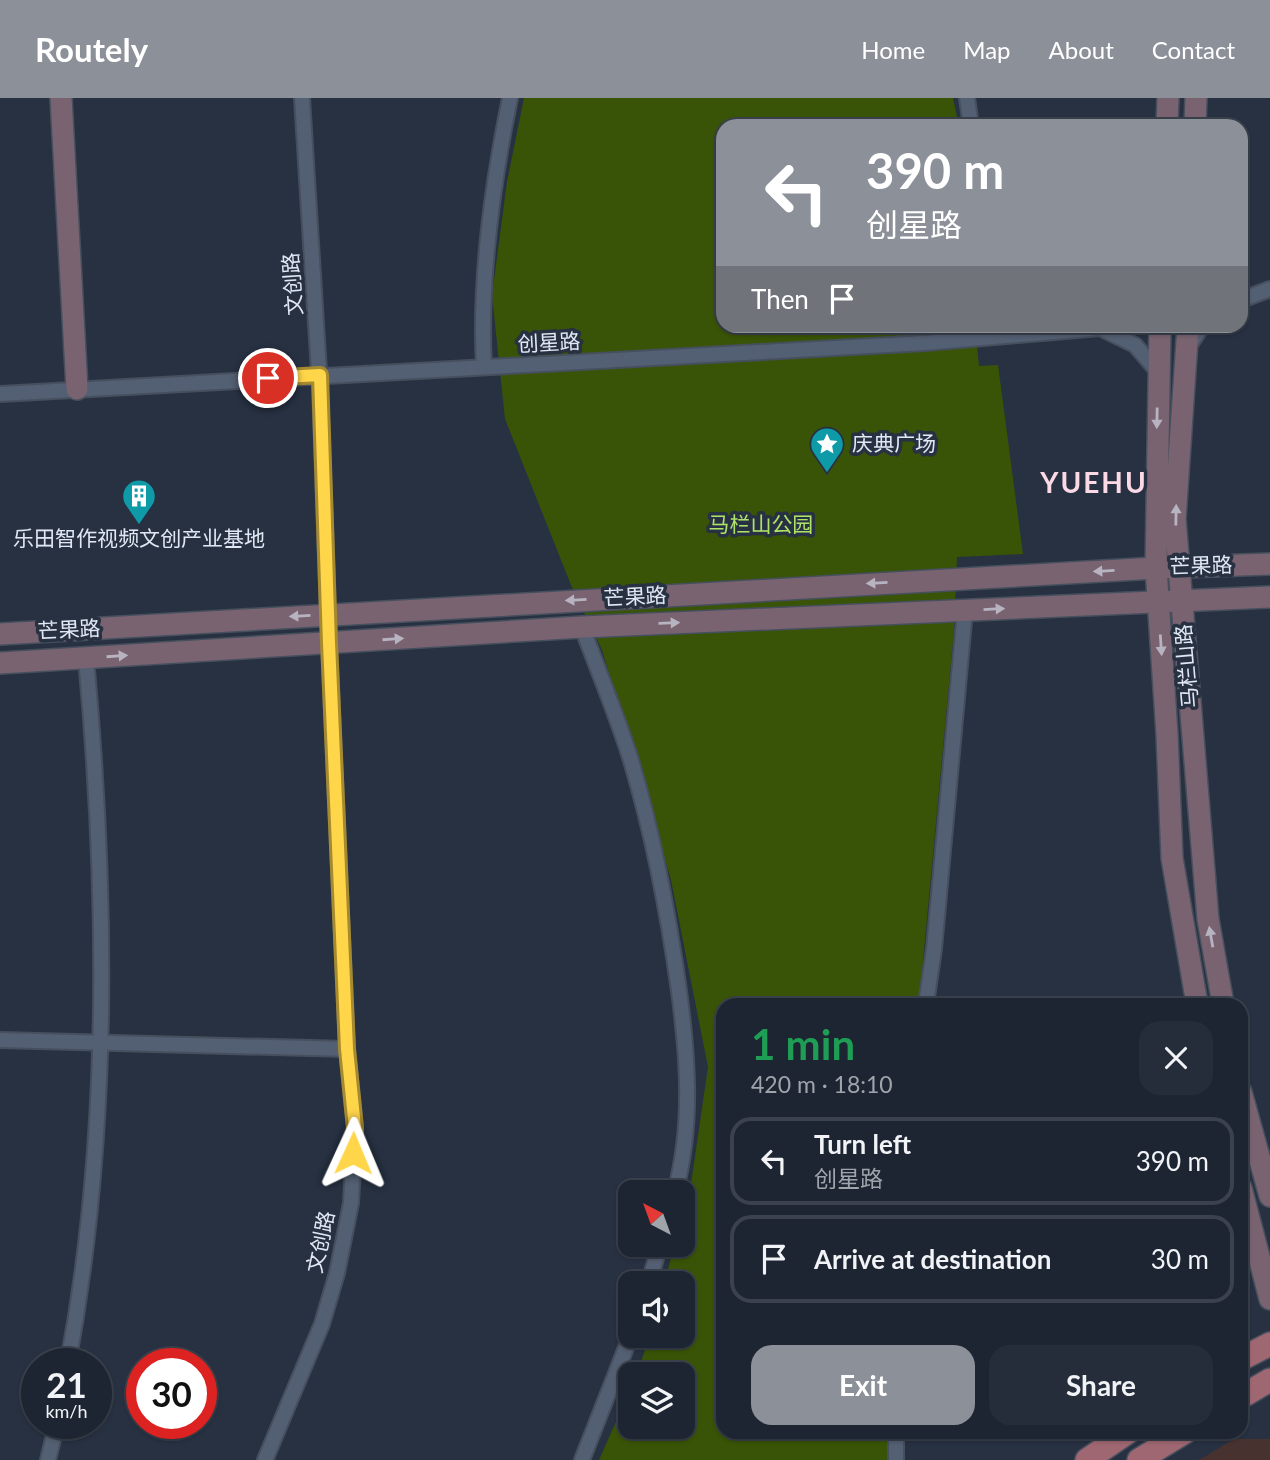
<!DOCTYPE html>
<html lang="en">
<head>
<meta charset="utf-8">
<style>
	body { margin:0; font-family:Lato,"Noto Sans SC",sans-serif; background:#252d3a; color:#f1f3f6; height:100vh; display:flex; flex-direction:column; font-size:26px; white-space:nowrap }
	* { box-sizing:border-box; margin:0 }
	p { font-size:23px; color:#a0a5ac }
	.icon { flex:none; width:38px; height:38px; fill:none; stroke:currentColor; stroke-width:2; stroke-linecap:round; stroke-linejoin:round }
	.map { position:relative; flex:1; overflow:hidden }
	.side { position:absolute; left:716px; top:900px; width:532px; height:441px; display:flex; flex-direction:column; background:#1d2532; border-radius:21px; box-shadow:0 2px 5px #0004,0 0 0 2px #3b424d }
	.side>* { flex:none }
	.banner { position:absolute; left:716px; top:21px; width:532px; height:214px; border-radius:21px; box-shadow:0 2px 5px #0004,0 0 0 2px #3b424d; background:#8c9099; color:#fff; overflow:hidden }
	.needle { width:46px; rotate:319deg }
	.fabs { position:absolute; left:618px; top:1082px; display:grid; gap:14px }
	.fabs a { display:grid; place-items:center; width:77px; height:77px; border-radius:14px; background:#1d2532; box-shadow:0 2px 5px #0004,0 0 0 2px #3b424d; font-size:35px }
	.speed { position:absolute; left:21px; top:1250px; display:flex; gap:14px; font-size:35px; font-weight:700; text-align:center }
	.speed>* { display:grid; place-content:center; width:91px; height:91px; border-radius:50%; background:#1d2532; box-shadow:0 2px 5px #0004,0 0 0 2px #3b424d; line-height:1 }
	.speed small { font-size:18px; font-weight:400 }
	.speed .limit { border:10px solid #d22; background:#fff; color:#111 }
	.pin { position:absolute; display:grid; place-items:center; width:60px; height:60px; color:#fff; margin:-30px; border:4px solid #fff; border-radius:50%; box-shadow:0 2px 7px #0007 }
	.me { position:absolute; width:77px; margin:-38px; rotate:1deg; stroke-linejoin:round; filter:drop-shadow(0 0 5px #0008) }
	.turn { display:flex; align-items:center; gap:24px; height:147px; padding:0 35px; font-size:32px }
	.turn .icon { width:91px; height:91px; stroke-width:2.5 }
	.turn b { display:block; font-size:49px; line-height:60px }
	.then { display:flex; align-items:center; height:66px; padding:0 35px; background:#0003; gap:14px; font-size:26px }
	.round { display:grid; place-items:center; flex:none; width:74px; height:74px; border-radius:21px; background:#252d3a }
	.summary { display:flex; align-items:center; justify-content:space-between; height:119px; padding:0 35px }
	h1 { font-size:42px; font-weight:700; line-height:52px; color:#1e9e55 }
	.action { display:flex; gap:14px; margin-top:auto; padding:14px 35px }
	.action a { flex:1; height:80px; border-radius:21px; background:#8c9099; color:#fff; font-size:28px; font-weight:700; line-height:80px; text-align:center }
	.action a+a { background:#252d3a; color:#f1f3f6 }
	ul { padding:0; list-style:none }
	li { display:flex; align-items:center; gap:21px; height:88px; margin:0 14px 10px; padding:0 21px; border:4px solid #3b424d; border-radius:21px }
	li div { flex:1 }
	li b { display:block; font-size:26px }
	li em { font-style:normal }
	header { display:flex; align-items:center; gap:42px; box-sizing:border-box; height:98px; padding:0 35px; background:#8c9099; color:#fff }
	header strong { font-size:33px }
	nav { display:flex; gap:38px; margin-inline-start:auto; font-size:24px }
	.map>svg:first-child { display:block }
	.industrial { fill:#473230 }
	.green { fill:#395406 }
	.lines { fill:none; stroke-linecap:round; stroke-linejoin:round }
	.street-casing { stroke:#464f5d; stroke-width:18 }
	.secondary-casing { stroke:#464f5d; stroke-width:24 }
	.primary-casing { stroke:#464f5d; stroke-width:26 }
	.street { stroke:#535f72; stroke-width:14 }
	.secondary { stroke:#796371; stroke-width:21 }
	.primary { stroke:#9f6771; stroke-width:23 }
	.oneway { fill:#b7b3c0 }
	.route-casing { stroke:#a68a30; stroke-width:18 }
	.route { stroke:#ffd54a; stroke-width:12 }
	.labels { text-anchor:middle; stroke-width:7; stroke-linejoin:round; paint-order:stroke }
	.street-label { font-size:21px; fill:#e1e8f4; stroke:#273142 }
	.poi-label { font-size:21px; fill:#e1e8f4; stroke:#273142; text-anchor:start }
	.park-label { font-size:21px; fill:#aee269; stroke:#273142 }
	.district-label { font-size:28px; font-weight:bold; letter-spacing:2px; fill:#fcdae5; stroke:#273142 }
</style>
</head>
<body>
<header>
<strong>Routely</strong>
<nav><a>Home</a><a>Map</a><a>About</a><a>Contact</a></nav>
</header>
<div class="map">
<svg width="1270" height="1362" viewBox="0 0 1270 1362">
	<rect width="100%" height="100%" fill="#273142"/>
	<path class="industrial" d="M1234,1341H1270V1362H1199Z"/>
	<path class="green" d="M524,0H953L959,28H723V228H975L979,268L998,267L1023,456L957,459L954,532L919,906H723V1334H889V1362H599L630,1292V1328H682V1276H637L650,1237H682V1185H664L675,1146H682L683,1119L691,1086L708,969L671,782L602,552L571,487L505,321L492,197L507,84Z"/>
	<g class="lines">
		<g class="street-casing">
			<g id="street">
				<path d="M967,0L971,28"/>
				<path d="M1241,202L1270,191"/>
				<path d="M1189,248L1202,228"/>
				<path d="M484,269C479,180 492,88 510,0"/>
				<path d="M0,296L925,245L1100,230L1135,247L1158,274"/>
				<path d="M582,529C598,572 616,615 630,659C653,735 668,814 679,893C688,960 693,1028 675,1094"/>
				<path d="M926,906L934,851L965,512"/>
				<path d="M0,942L347,951"/>
				<path d="M649,1185L660,1146"/>
				<path d="M68,1265C111,1034 107,793 86,560"/>
				<path d="M48,1362L57,1325"/>
				<path d="M265,1362L322,1226L337,1175L351,1105L355,1030L347,951L329,545L320,290L302,0"/>
				<path d="M582,1362L631,1237"/>
				<path d="M896,1362V1334"/>
			</g>
		</g>
		<g class="secondary-casing">
			<g id="secondary">
				<path d="M61,0L77,291"/>
				<path d="M1167,28L1168,0"/>
				<path d="M1195,28L1196,0"/>
				<path d="M1160,228L1156,470L1167,636L1172,760L1197,906"/>
				<path d="M1188,228L1175,421L1208,821L1223,906"/>
				<path d="M0,536L1156,470L1270,466"/>
				<path d="M0,565L582,529L1270,499"/>
				<path d="M1241,994L1270,1098"/>
				<path d="M1241,1090L1270,1201"/>
			</g>
		</g>
		<g class="primary-casing">
			<g id="primary">
				<path d="M1241,1261L1270,1246"/>
				<path d="M1241,1299L1270,1282"/>
				<path d="M1087,1362L1128,1334"/>
				<path d="M1139,1362L1185,1334"/>
			</g>
		</g>
		<use href="#street" class="street"/>
		<use href="#secondary" class="secondary"/>
		<use href="#primary" class="primary"/>
	</g>
	<defs><path id="oneway-solid" d="M-6-.8H1V-3.2L6.5 0L1 3.2V.8H-6Z" transform="scale(1.75)"/></defs>
	<g class="oneway">
		<use href="#oneway-solid" transform="translate(1157 320) rotate(91)"/>
		<use href="#oneway-solid" transform="translate(1176 417) rotate(-89)"/>
		<use href="#oneway-solid" transform="translate(1104 473) rotate(177)"/>
		<use href="#oneway-solid" transform="translate(877 485) rotate(177)"/>
		<use href="#oneway-solid" transform="translate(576 502) rotate(177)"/>
		<use href="#oneway-solid" transform="translate(994 511) rotate(-3)"/>
		<use href="#oneway-solid" transform="translate(300 518) rotate(177)"/>
		<use href="#oneway-solid" transform="translate(669 525) rotate(-2)"/>
		<use href="#oneway-solid" transform="translate(393 541) rotate(-4)"/>
		<use href="#oneway-solid" transform="translate(1161 547) rotate(86)"/>
		<use href="#oneway-solid" transform="translate(117 558) rotate(-4)"/>
		<use href="#oneway-solid" transform="translate(1211 839) rotate(-100)"/>
	</g>
	<g class="lines">
		<g class="route-casing">
			<path id="route" d="M268,280L320,277L329,545L347,951L355,1030L353,1055"/>
		</g>
		<use href="#route" class="route"/>
	</g>
	<defs>
		<g id="sight-pin" transform="scale(1.75)"><path d="M0 17L-7.5 6A9.5 9.5 0 1 1 7.5 6Z" fill="#0f9aa8" stroke="#273142"/><path d="M0-6L1.8-2.2L6-1.7L2.9 1.2L3.7 5.4L0 3.3L-3.7 5.4L-2.9 1.2L-6-1.7L-1.8-2.2Z" fill="#fff"/></g>
		<g id="building-pin" transform="scale(1.75)"><path d="M0 17L-7.5 6A9.5 9.5 0 1 1 7.5 6Z" fill="#0f9aa8" stroke="#273142"/><path d="M-4-6H4V6H1V3H-1V6H-4ZM-2.5-4.3h1.7v1.8h-1.7ZM.8-4.3h1.7v1.8H.8ZM-2.5-1h1.7V.8h-1.7ZM.8-1h1.7V.8H.8Z" fill="#fff"/></g>
	</defs>
	<g fill-rule="evenodd">
		<use href="#sight-pin" x="827" y="346"/>
		<use href="#building-pin" x="139" y="398"/>
	</g>
	<g class="labels">
		<g class="street-label">
			<text transform="translate(293 186) rotate(-94)" y="7">文创路</text>
			<text transform="translate(549 245) rotate(-3)" y="7">创星路</text>
			<text transform="translate(1201 468) rotate(-2)" y="7">芒果路</text>
			<text transform="translate(635 499) rotate(-3)" y="7">芒果路</text>
			<text transform="translate(69 532) rotate(-3)" y="7">芒果路</text>
			<text transform="translate(1187 568) rotate(-95)" y="7">马栏山路</text>
			<text transform="translate(321 1144) rotate(-78)" y="7">文创路</text>
		</g>
		<g class="poi-label">
			<text x="852" y="353">庆典广场</text>
			<text x="139" y="448" text-anchor="middle">乐田智作视频文创产业基地</text>
		</g>
		<g class="park-label">
			<text x="761" y="434">马栏山公园</text>
		</g>
		<g class="district-label">
			<text x="1094" y="395">YUEHU</text>
		</g>
	</g>
</svg>
<div class="fabs">
<a><svg class="needle" viewBox="-14 -14 28 28"><path d="M0-13l5 13h-10z" fill="#e53935"/><path d="M0 13l5-13h-10z" fill="#a0a5ac"/></svg></a>
<a><svg class="icon" aria-label="sound" viewBox="0 0 24 24"><path d="M4 9h4l5-4v14l-5-4H4zM17 9q2 3 0 6"/></svg></a>
<a><svg class="icon" aria-label="layers" viewBox="0 0 24 24"><path d="M12 4l9 5-9 5-9-5zM3 14l9 5 9-5"/></svg></a>
</div>
<div class="speed"><div>21<small>km/h</small></div><div class="limit">30</div></div>
<div class="pin" style="left:268px;top:280px;background:#d93025"><svg class="icon" aria-label="arrive" viewBox="0 0 24 24"><path d="M6 21V4h12l-3 4 3 4H6"/></svg></div>
<svg class="me" style="left:353px;top:1055px" viewBox="-20 -20 40 40"><path d="M0-17L14 15 0 8-14 15z" fill="#ffd54a" stroke="#fff" stroke-width="4"/></svg>
<div class="banner">
<div class="turn"><svg class="icon" aria-label="left" viewBox="0 0 24 24"><path d="M17 20v-9H6M10 6l-5 5 5 5"/></svg><div><b>390 m</b>创星路</div></div>
<div class="then">Then<svg class="icon" aria-label="arrive" viewBox="0 0 24 24"><path d="M6 21V4h12l-3 4 3 4H6"/></svg></div>
</div>
<section class="side">
<div class="summary"><div><h1>1 min</h1><p>420 m · 18:10</p></div><a class="round"><svg class="icon" aria-label="close" viewBox="0 0 24 24"><path d="M6 6l12 12M18 6L6 18"/></svg></a></div>
<ul>
<li><svg class="icon" aria-label="left" viewBox="0 0 24 24"><path d="M17 20v-9H6M10 6l-5 5 5 5"/></svg><div><b>Turn left</b><p>创星路</p></div><em>390 m</em></li>
<li><svg class="icon" aria-label="arrive" viewBox="0 0 24 24"><path d="M6 21V4h12l-3 4 3 4H6"/></svg><div><b>Arrive at destination</b></div><em>30 m</em></li>
</ul>
<div class="action"><a>Exit</a><a>Share</a></div>
</section>
</div>
</body>
</html>
